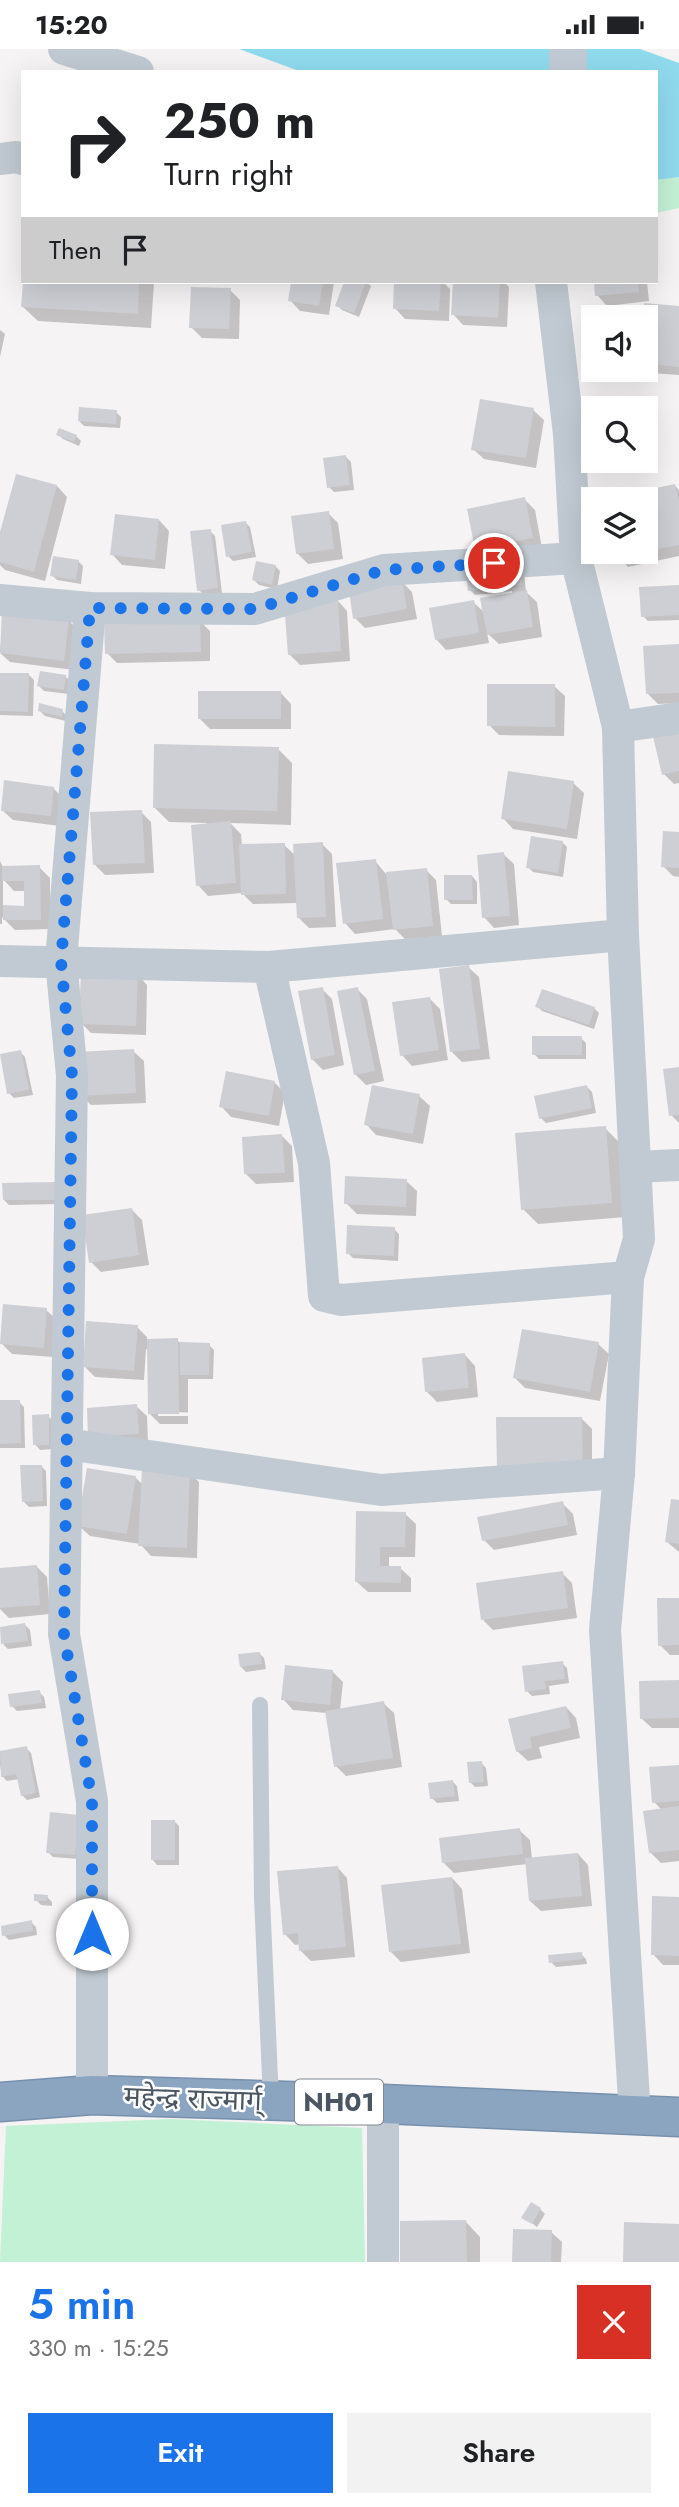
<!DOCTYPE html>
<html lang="en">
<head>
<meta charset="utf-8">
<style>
	body { margin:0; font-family:Jost,"Noto Sans Devanagari",sans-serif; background:#f2f2f2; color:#202124; height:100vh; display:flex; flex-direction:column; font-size:26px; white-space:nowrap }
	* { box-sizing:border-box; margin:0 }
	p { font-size:23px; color:#757577 }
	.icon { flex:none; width:38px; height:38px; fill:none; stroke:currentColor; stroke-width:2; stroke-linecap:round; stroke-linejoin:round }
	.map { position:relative; height:2213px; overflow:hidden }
	.details { display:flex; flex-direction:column; background:#fff; flex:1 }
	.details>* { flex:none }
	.guide { position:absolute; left:21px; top:21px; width:637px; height:214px; border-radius:0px; box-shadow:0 7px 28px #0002; background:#fff; color:#202124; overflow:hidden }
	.fabs { position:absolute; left:581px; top:256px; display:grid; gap:14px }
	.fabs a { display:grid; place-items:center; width:77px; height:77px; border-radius:0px; background:#fff; box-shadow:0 7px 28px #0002; font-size:35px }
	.pin { position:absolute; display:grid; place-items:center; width:60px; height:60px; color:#fff; margin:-30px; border:4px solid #fff; border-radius:50%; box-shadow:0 2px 7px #0007 }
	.me { position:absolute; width:77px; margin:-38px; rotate:0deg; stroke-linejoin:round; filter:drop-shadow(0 0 5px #0008) }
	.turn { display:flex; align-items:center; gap:24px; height:147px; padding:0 28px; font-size:32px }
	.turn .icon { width:91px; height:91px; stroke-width:2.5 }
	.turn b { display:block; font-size:49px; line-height:60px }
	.then { display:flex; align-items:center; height:66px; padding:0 28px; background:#0003; gap:14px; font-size:26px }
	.round { display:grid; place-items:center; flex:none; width:74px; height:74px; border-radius:0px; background:#f2f2f2 }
	.headline { display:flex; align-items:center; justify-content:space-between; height:119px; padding:0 28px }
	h1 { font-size:42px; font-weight:600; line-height:52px; color:#1a73e8 }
	.primary-button { display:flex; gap:14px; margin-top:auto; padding:14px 28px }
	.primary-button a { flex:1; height:80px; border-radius:0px; background:#1a73e8; color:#fff; font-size:28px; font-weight:600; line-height:80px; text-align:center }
	.primary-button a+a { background:#f2f2f2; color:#202124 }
	.status { display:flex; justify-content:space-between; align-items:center; height:49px; padding:0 35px; background:#fff; direction:ltr }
	.status svg { height:19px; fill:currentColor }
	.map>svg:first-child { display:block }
	.green { fill:#c3f1d5 }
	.water { fill:#90daee }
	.shadow { fill:#0003; fill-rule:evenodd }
	.building { fill:#cdcfd5 }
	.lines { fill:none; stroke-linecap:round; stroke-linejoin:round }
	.highway-casing { stroke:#7690ad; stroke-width:41 }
	.lane { stroke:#c1cad2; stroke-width:16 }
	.street { stroke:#c1cad2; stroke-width:32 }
	.secondary { stroke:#c1cbd6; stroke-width:38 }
	.highway { stroke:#8ba5c1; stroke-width:38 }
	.route { stroke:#1a73e8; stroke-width:12; stroke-dasharray:0 21.6 }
	.labels { text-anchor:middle; stroke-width:5; stroke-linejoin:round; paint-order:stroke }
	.shield { fill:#fff; stroke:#808990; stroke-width:2 }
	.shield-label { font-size:26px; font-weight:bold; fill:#4a5661 }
	.street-label { font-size:28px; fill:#4a5661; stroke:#fff }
</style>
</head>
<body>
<div class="status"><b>15:20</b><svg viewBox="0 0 49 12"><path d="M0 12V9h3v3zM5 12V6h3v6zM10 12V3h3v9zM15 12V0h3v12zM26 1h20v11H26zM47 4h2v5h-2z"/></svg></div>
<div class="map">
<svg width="679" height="2213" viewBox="0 0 679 2213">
	<rect width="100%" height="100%" fill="#f5f3f3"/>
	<g class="green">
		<path d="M679,128V159L656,164V131Z"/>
		<path d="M171,2070L362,2079L365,2213H0L6,2077Z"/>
	</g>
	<path class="water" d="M239,0H640L679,14V128L656,131V23H302Z"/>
	<g class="shadow">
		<path d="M25,233H154L151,279L38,272L23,258Z"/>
		<path d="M293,233H334L329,266L300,262L290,251Z"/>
		<path d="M346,233H366L371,237L359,268L342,261L337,256Z"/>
		<path d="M396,233H443L450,240L449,272L405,270L395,259Z"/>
		<path d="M455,233H504L509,238L507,278L463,276L453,265Z"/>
		<path d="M596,233H647L649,252L607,257L597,246Z"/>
		<path d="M230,241L240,251L239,290L202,289L191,278Z"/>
		<path d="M645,256L679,259V326L651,324L646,319Z"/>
		<path d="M0,281L5,285L0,308Z"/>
		<path d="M533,361L544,371L536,419L484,410L473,400Z"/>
		<path d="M116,363L121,368L120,379L84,377L79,372Z"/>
		<path d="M58,385L76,387L81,392L79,397L63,390Z"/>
		<path d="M346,408L351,413L354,441L334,443L329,438Z"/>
		<path d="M57,437L67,448L45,532L5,521L0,516V490Z"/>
		<path d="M675,437L679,441V507L628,518L618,507L617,502H646V450H611Z"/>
		<path d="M524,450L535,461L542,499H476Z"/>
		<path d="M328,464L338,474L343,510L308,515L297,504Z"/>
		<path d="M159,471L169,482L165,520L122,516L112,505Z"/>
		<path d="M245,473L250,478L256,508L233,512L228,507Z"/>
		<path d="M210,482L215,487L222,544L204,546L199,541Z"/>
		<path d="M78,512L83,517L81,535L57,531L52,526Z"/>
		<path d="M275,517L280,522L277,540L259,536L254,531Z"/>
		<path d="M524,523L526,543L537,553L542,588L499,595L487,584L489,594L446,601L436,590L473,553L485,564L512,545V542L475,546L470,541Z"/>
		<path d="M402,533L412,543L417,570L365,579L355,569Z"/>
		<path d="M679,538V571L648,572L643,567Z"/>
		<path d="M337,551L347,562L350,612L300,616L289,605Z"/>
		<path d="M4,564L69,572L79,582L74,621L10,613L0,604Z"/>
		<path d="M199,571L210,582V612L117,614L107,604Z"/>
		<path d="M679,597V654L658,655L648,645Z"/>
		<path d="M0,626H29L34,631L33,667L0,666Z"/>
		<path d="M65,627L70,632L69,645L44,642L39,637Z"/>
		<path d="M554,637L565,647L564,687L499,686L489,676Z"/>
		<path d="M281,644L291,655V680H210L200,670Z"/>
		<path d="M40,662H62L67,667L66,672L45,667Z"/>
		<path d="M679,679V734L674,735L664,725Z"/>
		<path d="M278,700L292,714L291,776L230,774L241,785L242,797L284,796L296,807L322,795L332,805L336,878L309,879L299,869L298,854L253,855L242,844L208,847L198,836L207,774L169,773L154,758Z"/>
		<path d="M573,734L584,744L577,790L513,780L503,769Z"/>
		<path d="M53,739L64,750L60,777L13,771L2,761Z"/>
		<path d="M141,763L151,773L154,824L105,826L95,816Z"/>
		<path d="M679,785V828L673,827L663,817Z"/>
		<path d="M562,793L567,798L563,828L533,823L528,818Z"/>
		<path d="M503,805L514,815L519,876L494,879L484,868Z"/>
		<path d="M0,812L3,818H39L50,829V880L15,881L2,868V875H0ZM3,830L14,842H26V858H3Z"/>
		<path d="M375,812L386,825L426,821L436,831L442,887L405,890L395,880L355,885L345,874Z"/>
		<path d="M472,827L477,833V855H451L446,850Z"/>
		<path d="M468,918L479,928L490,1010L462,1013L452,1003Z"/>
		<path d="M137,925L147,936L146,986L91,984L81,974Z"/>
		<path d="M322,940L332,950L344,1016L323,1021L312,1010Z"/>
		<path d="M357,940L367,950L384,1032L366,1036L355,1025Z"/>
		<path d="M430,950L440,960L448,1011L412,1017L402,1006Z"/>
		<path d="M537,957L594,959L599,964L594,980L542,962Z"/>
		<path d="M581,989L586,994V1010H539L534,1005Z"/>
		<path d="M133,1002L144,1012L146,1054L91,1056L81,1046Z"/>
		<path d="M20,1003L25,1008L33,1046L14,1049L9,1044Z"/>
		<path d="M679,1020V1074L671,1066Z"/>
		<path d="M275,1034L285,1044L279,1077L231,1068L221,1057Z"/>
		<path d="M587,1038L592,1043L596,1064L546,1074L541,1069Z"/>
		<path d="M419,1047L430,1057L423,1095L376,1086L366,1075Z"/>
		<path d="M605,1079L620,1094L626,1168L538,1175L523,1160Z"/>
		<path d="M282,1087L292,1097L294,1133L256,1135L246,1125Z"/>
		<path d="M406,1132L417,1142L416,1167L357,1165L346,1154Z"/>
		<path d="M54,1135L60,1155L9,1156L4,1151Z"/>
		<path d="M131,1160L142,1171L149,1216L101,1223L91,1213Z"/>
		<path d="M394,1180L399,1185L398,1212L353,1209L348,1204Z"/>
		<path d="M46,1261L57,1271L54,1308L12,1305L2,1295Z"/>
		<path d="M137,1278L147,1288V1291H177L181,1295L209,1296L214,1301L213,1330H188V1375H160L150,1365L149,1300H146L144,1331L95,1328L85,1318ZM188,1363V1367H158V1364Z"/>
		<path d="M598,1295L609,1305L600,1352L525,1339L515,1329Z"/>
		<path d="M465,1306L475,1317L478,1348L437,1353L426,1342Z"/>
		<path d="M0,1353H19L24,1358L25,1399H0Z"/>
		<path d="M136,1357L147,1367L148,1395L90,1387Z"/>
		<path d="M48,1367L53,1372L54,1400L40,1401L35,1395Z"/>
		<path d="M582,1370L592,1380V1431H509Z"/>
		<path d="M41,1417L46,1422L47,1457L29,1458L24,1453Z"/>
		<path d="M189,1423L199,1433L197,1509L151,1507L140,1495L90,1487L79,1477L136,1429L143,1436Z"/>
		<path d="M679,1453V1503L667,1493Z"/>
		<path d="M562,1454L573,1465L577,1486L494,1501L484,1491Z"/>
		<path d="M358,1464L405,1465L416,1475L415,1508H389V1519H400L411,1529V1543H368L357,1533Z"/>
		<path d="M36,1517L47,1528L50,1565L9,1569L0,1560V1521Z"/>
		<path d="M562,1524L572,1534L577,1569L493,1581L483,1571Z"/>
		<path d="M679,1551V1606H670L660,1596Z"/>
		<path d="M25,1576L30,1581L32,1597L8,1600L3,1595Z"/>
		<path d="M259,1604L264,1609L266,1620L246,1623L241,1618Z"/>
		<path d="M562,1614L567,1619L569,1634L549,1637L550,1645L532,1647L527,1642Z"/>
		<path d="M332,1622L343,1633L340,1661L383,1654L394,1664L402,1718L346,1727L336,1717L327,1664L293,1661L283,1650Z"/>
		<path d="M679,1633V1679H652L641,1669Z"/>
		<path d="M39,1643L44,1648L46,1659L17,1662L12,1657Z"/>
		<path d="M566,1658L576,1669L580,1689L539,1698L542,1709L528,1712L517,1702L510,1671Z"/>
		<path d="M26,1699L31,1704L40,1748L27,1751L22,1746L19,1730L7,1732L2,1727L0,1716V1704Z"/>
		<path d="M481,1714L486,1719L488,1737L475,1738L470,1733Z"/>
		<path d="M679,1718V1812L661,1814L650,1803L662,1761L654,1753Z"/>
		<path d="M452,1732L457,1737L459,1752L437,1754L432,1749Z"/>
		<path d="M78,1767L79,1810L53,1808L48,1803Z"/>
		<path d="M174,1772L179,1777V1816H157L152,1810Z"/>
		<path d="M519,1781L530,1791L532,1810L578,1805L588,1816L592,1857L541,1862L530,1852L527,1815L454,1824L444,1814Z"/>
		<path d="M337,1818L347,1829L355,1908L311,1912L301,1902V1895L295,1896L285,1885Z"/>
		<path d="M452,1829L462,1840L470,1904L401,1913L391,1903Z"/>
		<path d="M47,1848L52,1853V1857L41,1856L36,1851Z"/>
		<path d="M679,1849V1916H663L653,1905Z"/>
		<path d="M31,1873L36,1878L37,1886L9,1891L4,1886Z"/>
		<path d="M581,1905L586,1910L587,1915L556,1918L551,1913Z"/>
		<path d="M540,2160L545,2165L537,2178L524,2168Z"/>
		<path d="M466,2173L480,2188V2213H402Z"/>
		<path d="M551,2183L562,2193L561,2213H513Z"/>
	</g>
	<g class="building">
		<path d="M23,233H139L138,265L21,258Z"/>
		<path d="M291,233H323L319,257L288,252Z"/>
		<path d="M344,233H366L354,264L335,257Z"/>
		<path d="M394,233H441L439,262L393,260Z"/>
		<path d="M453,233H500L498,269L451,266Z"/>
		<path d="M594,233H638L639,243L595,247Z"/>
		<path d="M191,238L231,239L229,280L189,279Z"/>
		<path d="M644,254L679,257V318L646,315Z"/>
		<path d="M480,350L534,359L526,409L471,401Z"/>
		<path d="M79,358L117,361L116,375L78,372Z"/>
		<path d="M59,379L77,386L74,393L56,386Z"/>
		<path d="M346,406L350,436L327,439L323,409Z"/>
		<path d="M16,425L57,436L34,523L0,513V483Z"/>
		<path d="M675,435L679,452V496L646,502V450L608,449Z"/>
		<path d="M525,448L533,489L475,500L467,460Z"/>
		<path d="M329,462L334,500L296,505L291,467Z"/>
		<path d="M115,465L159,470L155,511L110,506Z"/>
		<path d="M246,472L252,503L226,508L221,476Z"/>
		<path d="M211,480L218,539L197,542L190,482Z"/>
		<path d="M615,502H640V503L616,508Z"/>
		<path d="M53,507L79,511L76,531L50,527Z"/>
		<path d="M256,512L276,516L272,536L252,531Z"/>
		<path d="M520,516L522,536L468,542L466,522Z"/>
		<path d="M402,531L407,560L353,570L349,541Z"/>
		<path d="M679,536V566L641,568L639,538Z"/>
		<path d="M527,541L533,578L487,586L480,549Z"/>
		<path d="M338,550L341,602L288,606L284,553Z"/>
		<path d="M474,551L479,584L435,591L429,559Z"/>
		<path d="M2,562L69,570L64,612L0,604Z"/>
		<path d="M200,569L201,603L105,605L104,571Z"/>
		<path d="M679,595V644L646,645L643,597Z"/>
		<path d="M40,622L66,626L64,641L37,637Z"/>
		<path d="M0,624H29L28,663L0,662Z"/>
		<path d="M487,635H555V678L487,677Z"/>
		<rect x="198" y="642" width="83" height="28"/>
		<path d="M39,654L63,660L62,668L38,662Z"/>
		<path d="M679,677V722L662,726L652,683Z"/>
		<path d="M154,695L279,698L277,762L153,759Z"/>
		<path d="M508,722L574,732L567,780L501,770Z"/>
		<path d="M4,731L54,738L51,767L1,762Z"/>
		<path d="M142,761L145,814L93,816L90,763Z"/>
		<path d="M231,772L236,834L196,837L191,776Z"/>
		<path d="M663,782L679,783V819L661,818Z"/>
		<path d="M531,787L563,792L558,824L526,819Z"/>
		<path d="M323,793L326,868L297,869L293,795Z"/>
		<path d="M285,794L286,845L241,846L239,795Z"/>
		<path d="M504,803L510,867L482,869L477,806Z"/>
		<path d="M376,810L383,870L343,875L336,814Z"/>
		<path d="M40,816L41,871H3V856L24,857V832H2V817Z"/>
		<path d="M427,819L433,877L393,881L386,823Z"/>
		<path d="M444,826H472L473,851H444Z"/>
		<path d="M469,916L480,1000L450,1003L439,920Z"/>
		<path d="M81,922L138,924L136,977L79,975Z"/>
		<path d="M323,938L335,1006L311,1011L298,942Z"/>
		<path d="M358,938L375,1022L354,1026L337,942Z"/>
		<path d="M542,940L595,958L589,976L535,958Z"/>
		<path d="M430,948L439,1001L400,1007L392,953Z"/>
		<rect x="532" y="987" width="50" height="19"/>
		<path d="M134,1000L136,1044L79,1047L77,1003Z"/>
		<path d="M21,1001L29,1041L7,1045L0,1005Z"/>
		<path d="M679,1018V1066L669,1067L663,1020Z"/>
		<path d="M226,1022L275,1032L269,1067L219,1058Z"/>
		<path d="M372,1036L420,1045L413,1085L364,1076Z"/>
		<path d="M587,1036L592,1059L539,1070L534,1047Z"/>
		<path d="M606,1077L612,1154L521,1161L515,1084Z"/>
		<path d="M282,1085L285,1124L244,1125L242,1088Z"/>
		<path d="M345,1127L407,1130L406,1158L344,1155Z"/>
		<path d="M55,1133V1151H3L2,1134Z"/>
		<path d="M132,1159L139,1206L89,1214L82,1166Z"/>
		<path d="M347,1176L395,1178L394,1207L346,1205Z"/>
		<path d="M3,1255L47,1259L44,1299L0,1295Z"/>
		<path d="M86,1272L138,1276L134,1322L83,1318Z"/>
		<path d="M522,1280L599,1293L590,1343L513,1329Z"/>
		<path d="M178,1289L179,1365H148L147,1290Z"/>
		<path d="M180,1293L210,1294L209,1326H180Z"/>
		<path d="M465,1304L469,1339L425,1343L422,1309Z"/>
		<path d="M0,1351H20L21,1394L0,1395Z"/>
		<path d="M137,1355L139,1385L88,1388L87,1359Z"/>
		<path d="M49,1365V1396H33L32,1366Z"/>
		<path d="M496,1368H582L583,1421H497Z"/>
		<path d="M20,1416H42L43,1452L22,1453Z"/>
		<path d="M87,1419L136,1427L127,1485L77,1477Z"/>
		<path d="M142,1419L190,1421L187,1499L138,1497Z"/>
		<path d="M671,1450L679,1451V1495L665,1493Z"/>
		<path d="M563,1452L568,1476L482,1492L477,1468Z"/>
		<path d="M356,1462L406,1463L405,1498H380V1517H401V1534L355,1533Z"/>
		<path d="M37,1516L40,1556L0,1559V1519Z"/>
		<path d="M563,1522L568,1559L481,1571L476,1534Z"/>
		<path d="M657,1549H679V1596L658,1597Z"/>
		<path d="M25,1574L28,1592L1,1595L0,1578Z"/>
		<path d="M260,1603L262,1615L240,1618L238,1605Z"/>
		<path d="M563,1612L565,1630L545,1632L546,1640L525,1643L522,1617Z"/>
		<path d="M285,1616L333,1621L330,1656L281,1651Z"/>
		<path d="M679,1631V1669L640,1670L639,1632Z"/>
		<path d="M40,1641L42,1654L10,1658L8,1645Z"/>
		<path d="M384,1652L393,1709L334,1718L325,1662Z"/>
		<path d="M566,1657L571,1679L530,1688L532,1699L516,1703L508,1670Z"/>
		<path d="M27,1697L36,1744L21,1747L16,1725L1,1728L0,1702Z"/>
		<path d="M482,1712L484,1733L469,1734L467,1713Z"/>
		<path d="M679,1716V1752L652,1754L649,1718Z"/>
		<path d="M453,1731L455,1747L430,1750L428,1734Z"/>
		<path d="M679,1757V1801L649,1804L643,1762Z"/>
		<path d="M50,1763L79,1766L75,1806L46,1804Z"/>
		<rect x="151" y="1771" width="24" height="40"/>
		<path d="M520,1779L523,1805L442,1814L439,1789Z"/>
		<path d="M578,1804L582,1847L529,1852L525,1809Z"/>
		<path d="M338,1817L346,1898L299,1902L298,1884L283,1886L277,1822Z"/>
		<path d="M452,1828L461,1895L389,1903L381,1836Z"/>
		<path d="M34,1845L48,1846L47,1852H34Z"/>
		<path d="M652,1847L679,1848V1907L651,1906Z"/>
		<path d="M32,1871L33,1882L2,1887L1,1877Z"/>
		<path d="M582,1903L583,1910L549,1914L548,1906Z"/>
		<path d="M531,2153L541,2159L532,2175L521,2169Z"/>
		<path d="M466,2171L467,2213H400V2172Z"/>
		<path d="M624,2173L679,2175V2213H623Z"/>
		<path d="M513,2180L552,2181L551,2213H512Z"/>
	</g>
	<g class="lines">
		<g class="highway-casing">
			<path id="highway" d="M0,2053L92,2046L383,2055L679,2068"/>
		</g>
		<path class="lane" d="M260,1656L262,1849L271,2051"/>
		<g class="street">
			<path d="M64,0L138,23"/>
			<path d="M0,110L16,108L23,110"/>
			<path d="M551,233L569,385L576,509L618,678L623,886L639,1190L628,1228L619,1424L605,1581L635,2067"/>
			<path d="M0,551L90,559L255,560L384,521L576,509"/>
			<path d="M90,559L61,912L72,1026L64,1585L92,1752V2046"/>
			<path d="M618,678L679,669"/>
			<path d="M0,912L269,918L623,886"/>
			<path d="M269,918L314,1114L324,1247L341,1251L628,1228"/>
			<path d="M635,1118L679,1116"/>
			<path d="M67,1395L381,1441L619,1424"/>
			<path d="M383,2055V2213"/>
		</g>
		<path class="secondary" d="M568,23V0"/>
		<use href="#highway" class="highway"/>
	</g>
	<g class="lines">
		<path class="route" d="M92,1885V1752L64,1585L72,1026L61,912L90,559L255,560L384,521L494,514"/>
	</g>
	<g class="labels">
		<rect class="shield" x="295" y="2030.5" width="88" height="45" rx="5"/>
		<g class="shield-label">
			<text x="339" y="2062">NH01</text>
		</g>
		<g class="street-label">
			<text transform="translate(193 2049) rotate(2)" y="10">महेन्द्र राज्मार्ग्</text>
		</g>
	</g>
</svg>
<div class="fabs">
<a><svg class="icon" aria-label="sound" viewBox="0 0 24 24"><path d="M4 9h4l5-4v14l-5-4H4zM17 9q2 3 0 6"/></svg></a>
<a><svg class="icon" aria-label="search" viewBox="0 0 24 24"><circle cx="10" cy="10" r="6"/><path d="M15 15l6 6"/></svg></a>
<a><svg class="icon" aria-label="layers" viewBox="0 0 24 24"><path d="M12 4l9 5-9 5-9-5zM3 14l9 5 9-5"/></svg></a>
</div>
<div class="pin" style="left:494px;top:514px;background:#d93025"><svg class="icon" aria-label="arrive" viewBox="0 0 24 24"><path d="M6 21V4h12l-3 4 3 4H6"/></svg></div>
<svg class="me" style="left:92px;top:1885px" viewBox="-20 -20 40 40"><circle r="19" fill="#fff"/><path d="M0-13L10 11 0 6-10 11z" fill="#1a73e8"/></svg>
<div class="guide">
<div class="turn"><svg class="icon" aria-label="right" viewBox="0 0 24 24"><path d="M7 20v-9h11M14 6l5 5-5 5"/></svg><div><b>250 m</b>Turn right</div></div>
<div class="then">Then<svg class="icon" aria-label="arrive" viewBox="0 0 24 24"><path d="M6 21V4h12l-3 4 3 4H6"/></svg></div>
</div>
</div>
<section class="details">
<div class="headline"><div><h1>5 min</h1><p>330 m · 15:25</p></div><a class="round" style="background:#d93025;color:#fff"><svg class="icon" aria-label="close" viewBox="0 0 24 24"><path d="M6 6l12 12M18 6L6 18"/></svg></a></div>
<div class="primary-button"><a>Exit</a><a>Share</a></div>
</section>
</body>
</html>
